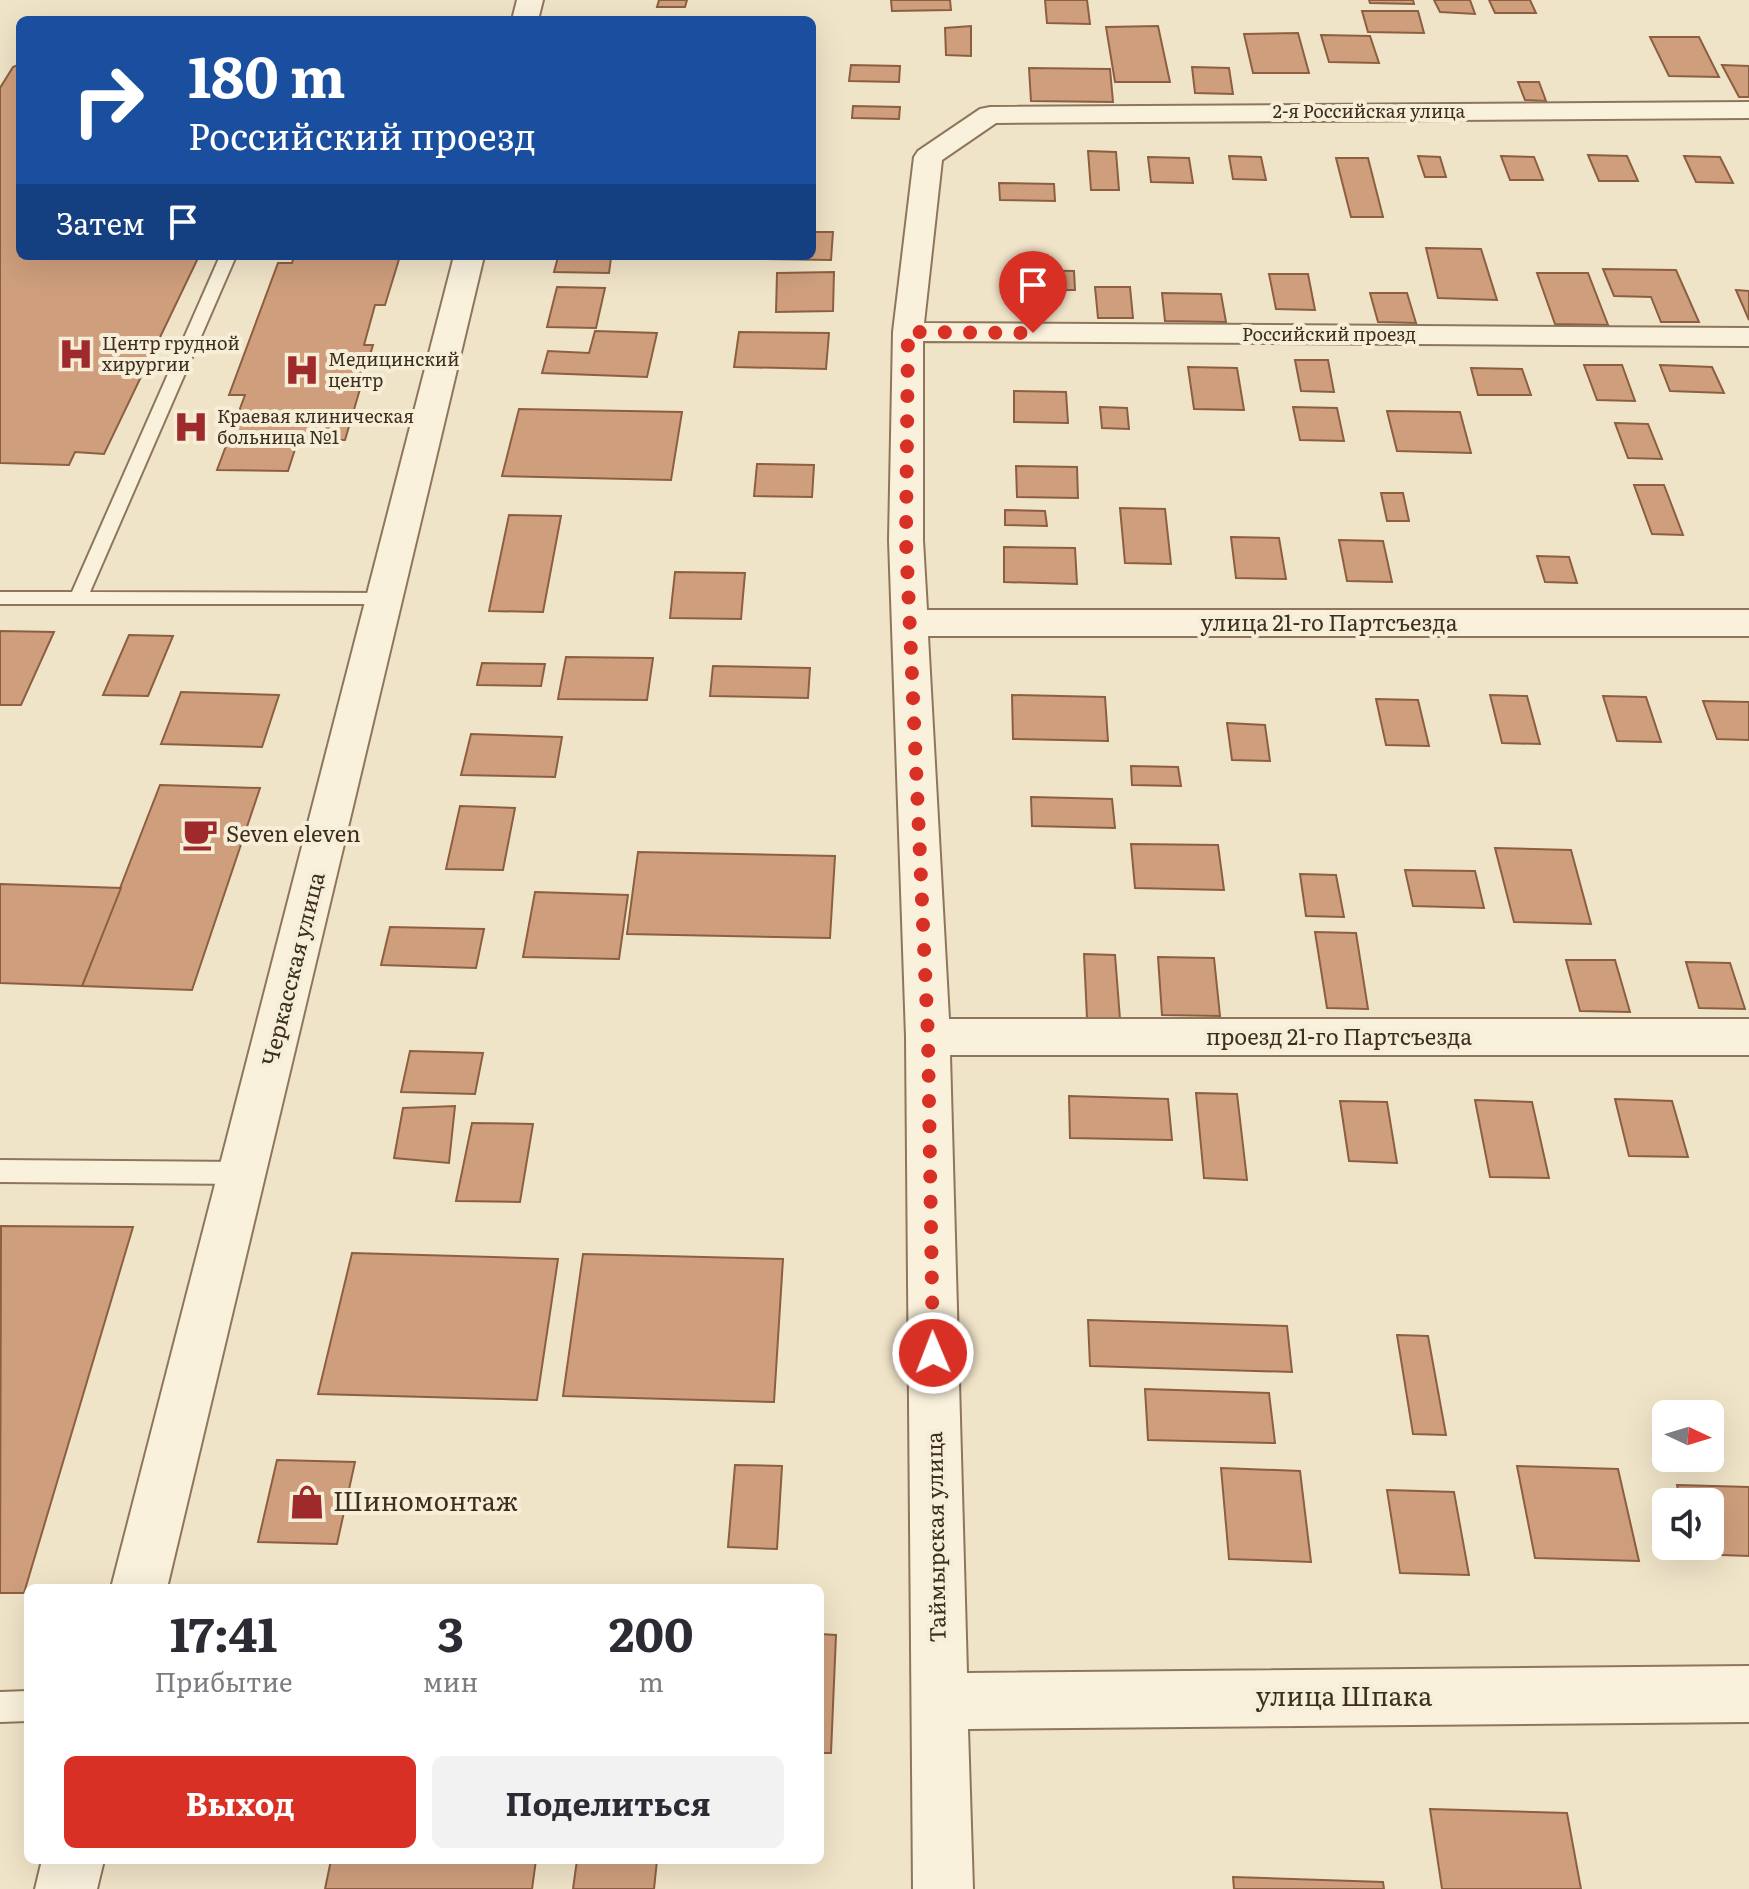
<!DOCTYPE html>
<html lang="ru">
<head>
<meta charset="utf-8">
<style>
	body { margin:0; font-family:Literata,serif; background:#f2f2f3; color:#2b2b33; height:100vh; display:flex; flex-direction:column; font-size:30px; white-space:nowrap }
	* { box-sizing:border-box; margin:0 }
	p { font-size:26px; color:#7c7c81 }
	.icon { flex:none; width:44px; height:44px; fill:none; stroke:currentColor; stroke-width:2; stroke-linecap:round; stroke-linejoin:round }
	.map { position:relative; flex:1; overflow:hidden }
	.drawer { position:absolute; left:24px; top:1584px; width:800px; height:280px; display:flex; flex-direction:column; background:#fff; border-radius:12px; box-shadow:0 8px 32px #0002 }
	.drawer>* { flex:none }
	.top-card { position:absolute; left:16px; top:16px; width:800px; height:244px; border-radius:12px; box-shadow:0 8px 32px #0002; background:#1a4fa0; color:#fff; overflow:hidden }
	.needle { width:52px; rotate:94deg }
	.fabs { position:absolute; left:1652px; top:1400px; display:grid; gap:16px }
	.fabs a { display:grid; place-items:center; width:72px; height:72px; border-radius:12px; background:#fff; box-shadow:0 8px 32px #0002; font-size:40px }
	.pin { position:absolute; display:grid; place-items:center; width:68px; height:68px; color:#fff; margin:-82px -34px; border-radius:50% 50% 50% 0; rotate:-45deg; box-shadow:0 0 8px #0007 }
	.pin .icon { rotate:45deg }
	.me { position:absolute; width:88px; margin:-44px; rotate:359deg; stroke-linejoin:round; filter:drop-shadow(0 0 6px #0008) }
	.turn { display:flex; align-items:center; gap:28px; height:168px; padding:0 40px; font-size:36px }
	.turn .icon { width:104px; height:104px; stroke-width:2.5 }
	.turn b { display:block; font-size:56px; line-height:68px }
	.then { display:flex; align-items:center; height:76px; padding:0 40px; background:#0003; gap:16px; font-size:30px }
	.eta { display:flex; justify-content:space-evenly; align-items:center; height:136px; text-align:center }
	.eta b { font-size:48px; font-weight:700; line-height:56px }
	.primary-button { display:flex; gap:16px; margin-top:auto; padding:16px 40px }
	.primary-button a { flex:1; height:92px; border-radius:12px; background:#d93025; color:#fff; font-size:32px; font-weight:700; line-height:92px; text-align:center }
	.primary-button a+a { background:#f2f2f3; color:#2b2b33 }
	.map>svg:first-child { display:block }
	.building { fill:#cf9f7d; stroke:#8d5f41; stroke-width:2 }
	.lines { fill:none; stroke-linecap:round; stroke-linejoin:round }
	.service-casing { stroke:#8d765c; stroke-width:4 }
	.minor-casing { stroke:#8d765c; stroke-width:4 }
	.tertiary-casing { stroke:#8d765c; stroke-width:4 }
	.service { fill:#faf1dc; fill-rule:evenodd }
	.minor { fill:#faf1dc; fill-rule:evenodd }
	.tertiary { fill:#faf1dc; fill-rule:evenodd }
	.route { stroke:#d93025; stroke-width:14; stroke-dasharray:0 25.2 }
	.labels { text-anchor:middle; stroke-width:8; stroke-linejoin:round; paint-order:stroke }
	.far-street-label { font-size:18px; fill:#3d2e20; stroke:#f7eed8 }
	.far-poi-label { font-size:18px; fill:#3d2e20; stroke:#f7eed8; text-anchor:start }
	.street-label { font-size:22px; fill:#3d2e20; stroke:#f7eed8 }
	.poi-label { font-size:22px; fill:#3d2e20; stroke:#f7eed8; text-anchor:start }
	.near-poi-label { font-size:26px; fill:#3d2e20; stroke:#f7eed8; text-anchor:start }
	.near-street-label { font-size:26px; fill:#3d2e20; stroke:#f7eed8 }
</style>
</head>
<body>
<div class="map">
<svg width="1749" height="1889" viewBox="0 0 1749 1889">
	<rect width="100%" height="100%" fill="#f0e4c8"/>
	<g class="building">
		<path d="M659,0H687L685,7H657Z"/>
		<path d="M891,0H950L951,10L892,11Z"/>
		<path d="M1045,0H1087L1090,24L1047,23Z"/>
		<path d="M1369,0H1413L1414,4L1370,3Z"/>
		<path d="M1434,0H1470L1475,14L1440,12Z"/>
		<path d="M1489,0H1530L1536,13H1495Z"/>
		<path d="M1362,11H1418L1424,33L1368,32Z"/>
		<path d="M971,26V56L946,55L945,28Z"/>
		<path d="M1158,26L1170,82H1115L1106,27Z"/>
		<path d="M1298,33L1309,73H1253L1244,34Z"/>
		<path d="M1321,35L1370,36L1379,63L1329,62Z"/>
		<path d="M1650,37H1699L1719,77L1669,76Z"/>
		<path d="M20,64V256H199L104,454L75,452L69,465L0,463V88L13,67Z"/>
		<path d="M851,65L900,66L899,82L849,81Z"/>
		<path d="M1722,65L1749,66V97H1739Z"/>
		<path d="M1192,67L1229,68L1233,94L1195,93Z"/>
		<path d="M1029,68L1110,69L1113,102L1031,101Z"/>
		<path d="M1518,82H1539L1546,101L1525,100Z"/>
		<path d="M853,106L900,107L899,119L852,118Z"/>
		<path d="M1088,151L1116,152L1119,190H1091Z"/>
		<path d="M1588,155L1627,156L1638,181H1599Z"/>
		<path d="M1229,156L1261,157L1266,180L1233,179Z"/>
		<path d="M1418,156L1440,157L1446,177H1425Z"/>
		<path d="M1501,156L1534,157L1543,180H1510Z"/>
		<path d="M1684,156L1720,157L1733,183L1696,182Z"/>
		<path d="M1148,157L1189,158L1193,183L1151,182Z"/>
		<path d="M1336,158H1368L1383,217H1351Z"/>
		<path d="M999,183L1054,184L1055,201L1000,200Z"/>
		<path d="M812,232H833L831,260L765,259V256H812Z"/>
		<path d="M1426,248L1481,249L1497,300L1438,298Z"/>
		<path d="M294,256H400L385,305H375L364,345H373L345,440H298L288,471L217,470L245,395H229L278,263H292Z"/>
		<path d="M558,257L611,258L609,273L554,272Z"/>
		<path d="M1603,269L1676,270L1699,322H1661L1651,297L1614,296Z"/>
		<path d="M1014,270L1074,271L1075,290H1015Z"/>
		<path d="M834,272L833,311L776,312L777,273Z"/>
		<path d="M1537,273H1588L1608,325L1555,324Z"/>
		<path d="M1269,274H1308L1315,310L1276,309Z"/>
		<path d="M557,287L605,288L596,328L547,327Z"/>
		<path d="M1095,287H1130L1133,318H1098Z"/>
		<path d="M1736,290L1749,291V320Z"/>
		<path d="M1162,293L1221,294L1226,322L1165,321Z"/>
		<path d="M1370,293H1407L1416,323L1378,322Z"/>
		<path d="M595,331L657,333L647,377L542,373L548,351L589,353Z"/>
		<path d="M739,332L829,333L826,369L734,367Z"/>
		<path d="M1295,360H1328L1334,392L1301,391Z"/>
		<path d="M1584,365H1622L1635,401L1597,400Z"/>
		<path d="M1660,365L1712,367L1724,393L1670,391Z"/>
		<path d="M1188,367L1237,368L1244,410L1194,409Z"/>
		<path d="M1471,368L1522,369L1531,395H1478Z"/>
		<path d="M1014,391L1066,392L1068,423L1014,422Z"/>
		<path d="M1100,407L1127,408L1129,429L1102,428Z"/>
		<path d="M1293,407L1337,408L1344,441L1300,440Z"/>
		<path d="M519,409L682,412L671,480L502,476Z"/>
		<path d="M1387,411L1460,412L1471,453L1397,451Z"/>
		<path d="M1615,423L1648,424L1662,459L1628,458Z"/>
		<path d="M757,464L814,465L812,497L754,496Z"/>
		<path d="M1016,466L1077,467L1078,498L1017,497Z"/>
		<path d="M1634,485H1664L1683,535L1652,534Z"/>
		<path d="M1381,493H1403L1409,521H1387Z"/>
		<path d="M1120,508L1165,509L1171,564L1125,563Z"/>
		<path d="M1005,510L1045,511L1047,526L1005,525Z"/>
		<path d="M509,515L561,516L543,612L489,611Z"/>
		<path d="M1231,537L1279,538L1286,579L1236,578Z"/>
		<path d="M1339,540L1383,541L1392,582L1347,581Z"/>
		<path d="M1004,547L1075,548L1077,584L1004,582Z"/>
		<path d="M1537,556L1569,557L1577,583L1545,582Z"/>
		<path d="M675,572L745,573L741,619L670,618Z"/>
		<path d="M0,631L54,632L21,705H0Z"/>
		<path d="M129,635L173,636L148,696L103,695Z"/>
		<path d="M566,657L653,658L647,700L558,699Z"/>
		<path d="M482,663L545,664L541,686L477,685Z"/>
		<path d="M713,666L810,668L808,698L710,696Z"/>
		<path d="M181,692L279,695L262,747L161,744Z"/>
		<path d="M1012,695L1105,697L1108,741L1013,739Z"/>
		<path d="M1490,695L1527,696L1540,744L1502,743Z"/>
		<path d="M1603,696L1646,697L1661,742L1617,741Z"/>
		<path d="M1376,699L1418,700L1429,746L1386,745Z"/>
		<path d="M1703,701L1749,702V740L1717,739Z"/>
		<path d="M1227,723L1265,725L1270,761L1232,760Z"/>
		<path d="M471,734L562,737L555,777L461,775Z"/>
		<path d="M1131,766L1178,767L1181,786L1132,785Z"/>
		<path d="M160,785L260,788L192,990L82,986Z"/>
		<path d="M1031,797L1112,799L1115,828L1032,826Z"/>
		<path d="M460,806L515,808L503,870L446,869Z"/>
		<path d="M1131,844L1218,845L1224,890L1135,888Z"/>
		<path d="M1495,848L1571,850L1591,924L1514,922Z"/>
		<path d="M638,852L835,856L830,938L627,934Z"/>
		<path d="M1405,870L1475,871L1484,908L1413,906Z"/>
		<path d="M1300,874L1336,875L1344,917L1306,916Z"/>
		<path d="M0,884L121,888L82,986L0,983Z"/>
		<path d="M535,892L628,895L619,959L523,957Z"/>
		<path d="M390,927L484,929L476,968L381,965Z"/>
		<path d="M1315,932L1356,933L1368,1009L1327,1008Z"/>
		<path d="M1084,954L1115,955L1120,1019L1087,1018Z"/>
		<path d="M1158,957L1214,958L1220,1016L1162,1015Z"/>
		<path d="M1566,960H1615L1630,1012L1580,1011Z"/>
		<path d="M1686,962L1730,963L1745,1009L1699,1008Z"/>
		<path d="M410,1051L483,1053L475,1094L401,1092Z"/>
		<path d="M1196,1093L1237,1094L1247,1180L1204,1178Z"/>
		<path d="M1069,1096L1168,1099L1172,1140L1070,1138Z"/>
		<path d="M1615,1099L1672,1101L1688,1157L1629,1156Z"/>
		<path d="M1475,1100L1532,1102L1549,1178L1490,1177Z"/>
		<path d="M1340,1101L1387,1102L1397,1163L1349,1161Z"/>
		<path d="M455,1106L449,1163L394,1158L403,1108Z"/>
		<path d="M472,1123L533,1124L520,1202L456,1201Z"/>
		<path d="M1,1226L133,1227L24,1593H0Z"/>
		<path d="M352,1253L558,1259L537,1400L318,1394Z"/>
		<path d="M583,1254L783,1259L774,1402L563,1396Z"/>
		<path d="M1088,1320L1287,1326L1292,1372L1090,1366Z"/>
		<path d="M1397,1335L1428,1336L1446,1435L1413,1434Z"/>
		<path d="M1145,1389L1269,1393L1275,1443L1148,1440Z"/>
		<path d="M277,1460L355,1462L337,1544L258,1542Z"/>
		<path d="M735,1465L782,1466L777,1549L728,1547Z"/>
		<path d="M1517,1466L1618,1469L1639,1561L1535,1558Z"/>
		<path d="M1221,1468L1300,1471L1311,1562L1229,1559Z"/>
		<path d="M1677,1485L1749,1487V1556L1694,1554L1692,1546H1710V1502H1681Z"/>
		<path d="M1387,1490L1454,1492L1469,1575L1400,1573Z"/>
		<path d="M820,1634L836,1635L831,1753H820Z"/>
		<path d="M1430,1809L1567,1813L1581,1889H1442Z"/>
		<path d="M331,1860H536L532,1889H325Z"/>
		<path d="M577,1860H657L654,1889H573Z"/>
		<path d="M1233,1877L1383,1882L1384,1889H1234Z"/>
	</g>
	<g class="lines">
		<g class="service-casing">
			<g id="service">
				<path d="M220,256H236L90,592L383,593L392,599L390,604H0V592H72Z"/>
				<path d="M0,1160L243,1162L252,1165L255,1173L252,1181L243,1184L0,1182Z"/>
				<path d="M28,1691V1721L0,1722V1692Z"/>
			</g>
		</g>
		<g class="minor-casing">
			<path id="minor" d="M1749,102V118L996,123L942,160L924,323L1749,328V346L923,341V540L927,610H1749V636H928L949,1019H1749V1055H950L967,1673L1749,1666V1722L968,1729L973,1889H913L906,1037L889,540L893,332L914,157L918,151L980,109L990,107Z"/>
		</g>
		<g class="tertiary-casing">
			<g id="tertiary">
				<path d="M517,0H543L538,20H512Z"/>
				<path d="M454,256H484L167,1588H111Z"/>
				<path d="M42,1860H104L97,1889H35Z"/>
			</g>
		</g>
		<use href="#service" class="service"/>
		<use href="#minor" class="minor"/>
		<use href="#tertiary" class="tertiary"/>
	</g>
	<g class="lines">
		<path class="route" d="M933,1353L928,1037L906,540L908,332L1033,333"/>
	</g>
	<defs>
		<g id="hospital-bare" transform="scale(2.76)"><path d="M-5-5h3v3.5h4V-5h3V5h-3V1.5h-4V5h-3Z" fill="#9e2a2b" stroke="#f7eed8" stroke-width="2.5" paint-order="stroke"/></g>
		<g id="cafe-bare" transform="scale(2.76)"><path d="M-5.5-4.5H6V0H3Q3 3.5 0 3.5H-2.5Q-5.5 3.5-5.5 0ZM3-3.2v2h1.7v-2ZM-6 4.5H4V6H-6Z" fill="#9e2a2b" stroke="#f7eed8" stroke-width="2.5" paint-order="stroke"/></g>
		<g id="shop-bare" transform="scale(2.76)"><path d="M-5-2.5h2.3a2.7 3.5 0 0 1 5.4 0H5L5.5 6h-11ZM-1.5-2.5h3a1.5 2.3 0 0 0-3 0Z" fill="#9e2a2b" stroke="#f7eed8" stroke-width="2.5" paint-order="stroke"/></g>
	</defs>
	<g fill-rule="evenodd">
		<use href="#hospital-bare" x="76" y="354"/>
		<use href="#hospital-bare" x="302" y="370"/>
		<use href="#hospital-bare" x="191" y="427"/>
		<use href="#cafe-bare" x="200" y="834"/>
		<use href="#shop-bare" x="307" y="1502"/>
	</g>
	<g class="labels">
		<g class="far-street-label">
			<text x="1369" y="118">2-я Российская улица</text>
			<text x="1329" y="341">Российский проезд</text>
		</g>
		<g class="far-poi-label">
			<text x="102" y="350">Центр грудной<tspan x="102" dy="21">хирургии</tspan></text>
			<text x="328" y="366">Медицинский<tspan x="328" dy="21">центр</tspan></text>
			<text x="217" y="423">Краевая клиническая<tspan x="217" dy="21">больница №1</tspan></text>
		</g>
		<g class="street-label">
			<text x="1329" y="631">улица 21-го Партсъезда</text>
			<text transform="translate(293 969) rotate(-76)" y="8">Черкасская улица</text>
			<text x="1339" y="1045">проезд 21-го Партсъезда</text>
			<text transform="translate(936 1537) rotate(-91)" y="8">Таймырская улица</text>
		</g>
		<g class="poi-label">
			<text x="226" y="842">Seven eleven</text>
		</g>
		<g class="near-poi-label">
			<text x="333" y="1511">Шиномонтаж</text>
		</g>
		<g class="near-street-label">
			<text x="1344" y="1706">улица Шпака</text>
		</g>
	</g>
</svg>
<div class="fabs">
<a><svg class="needle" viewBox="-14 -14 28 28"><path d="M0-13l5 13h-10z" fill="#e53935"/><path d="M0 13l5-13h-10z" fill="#7c7c81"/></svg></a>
<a><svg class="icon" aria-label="sound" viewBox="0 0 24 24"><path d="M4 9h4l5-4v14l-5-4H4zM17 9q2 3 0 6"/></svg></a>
</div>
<div class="pin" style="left:1033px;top:333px;background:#d93025"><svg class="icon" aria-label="arrive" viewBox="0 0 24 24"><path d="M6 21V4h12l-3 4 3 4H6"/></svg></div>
<svg class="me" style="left:933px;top:1353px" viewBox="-20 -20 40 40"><circle r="17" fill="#d93025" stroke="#fff" stroke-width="3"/><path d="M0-11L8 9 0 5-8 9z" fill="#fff"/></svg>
<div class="top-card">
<div class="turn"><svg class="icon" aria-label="right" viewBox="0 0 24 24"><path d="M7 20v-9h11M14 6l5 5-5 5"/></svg><div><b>180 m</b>Российский проезд</div></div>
<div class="then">Затем<svg class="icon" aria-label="arrive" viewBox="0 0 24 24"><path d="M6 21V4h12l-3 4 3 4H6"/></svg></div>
</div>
<section class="drawer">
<div class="eta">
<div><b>17:41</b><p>Прибытие</p></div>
<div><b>3</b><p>мин</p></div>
<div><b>200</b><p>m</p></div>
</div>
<div class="primary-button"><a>Выход</a><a>Поделиться</a></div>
</section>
</div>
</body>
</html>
